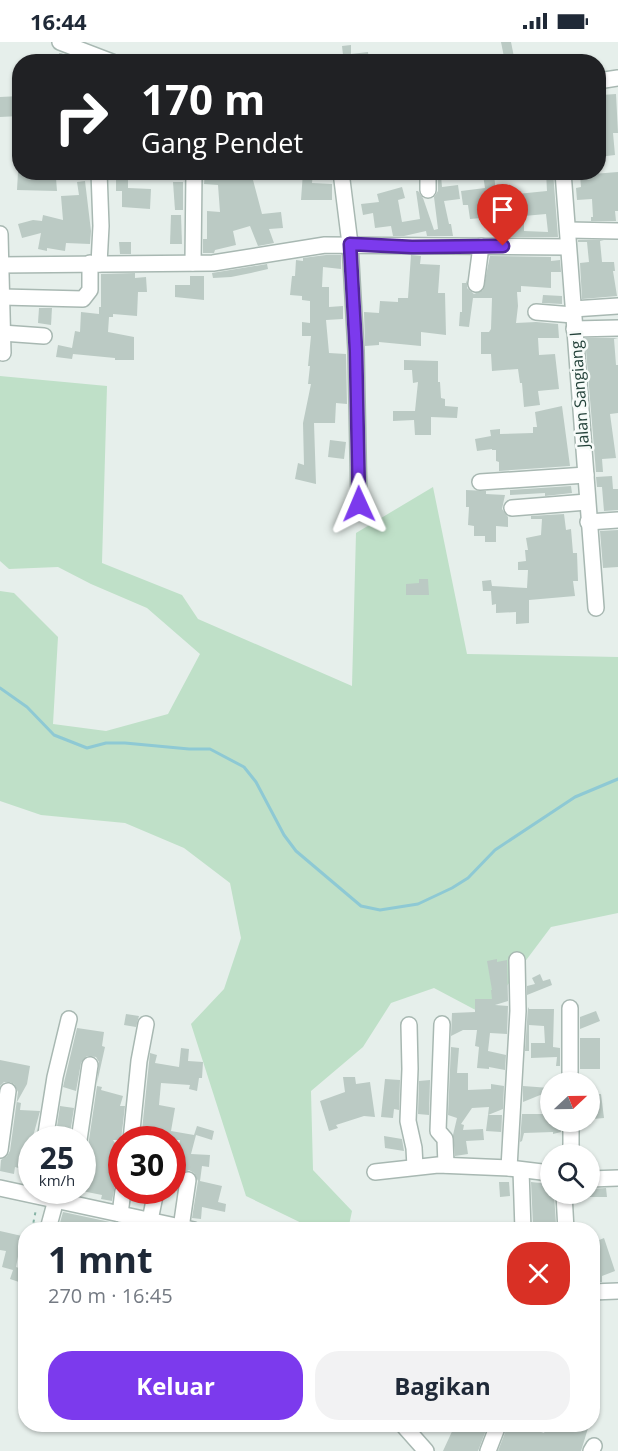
<!DOCTYPE html>
<html lang="id">
<head>
<meta charset="utf-8">
<style>
	body { margin:0; font-family:"Open Sans",sans-serif; background:#f2f2f3; color:#1f2937; height:100vh; display:flex; flex-direction:column; font-size:22px; white-space:nowrap }
	* { box-sizing:border-box; margin:0 }
	p { font-size:20px; color:#747a83 }
	.icon { flex:none; width:33px; height:33px; fill:none; stroke:currentColor; stroke-width:2; stroke-linecap:round; stroke-linejoin:round }
	.map { position:relative; flex:1; overflow:hidden }
	.side { position:absolute; left:18px; top:1180px; width:582px; height:210px; display:flex; flex-direction:column; background:#fff; border-radius:24px; box-shadow:0 2px 4px #0004 }
	.side>* { flex:none }
	.guide { position:absolute; left:12px; top:12px; width:594px; height:126px; border-radius:24px; box-shadow:0 2px 4px #0004; background:#202124; color:#fff; overflow:hidden }
	.needle { width:39px; rotate:68deg }
	.controls { position:absolute; left:540px; top:1030px; display:grid; gap:12px }
	.controls a { display:grid; place-items:center; width:60px; height:60px; border-radius:50%; background:#fff; box-shadow:0 2px 4px #0004; font-size:30px }
	.speed { position:absolute; left:18px; top:1084px; display:flex; gap:12px; font-size:30px; font-weight:700; text-align:center }
	.speed>* { display:grid; place-content:center; width:78px; height:78px; border-radius:50%; background:#fff; box-shadow:0 2px 4px #0004; line-height:1 }
	.speed small { font-size:15px; font-weight:400 }
	.speed .limit { border:9px solid #d22; background:#fff; color:#111 }
	.pin { position:absolute; display:grid; place-items:center; width:51px; height:51px; color:#fff; margin:-62px -26px; border-radius:50% 50% 50% 0; rotate:-45deg; box-shadow:0 0 6px #0007 }
	.pin .icon { rotate:45deg }
	.me { position:absolute; width:66px; margin:-33px; rotate:359deg; stroke-linejoin:round; filter:drop-shadow(0 0 4px #0008) }
	.turn { display:flex; align-items:center; gap:21px; height:126px; padding:0 30px; font-size:27px }
	.turn .icon { width:78px; height:78px; stroke-width:2.5 }
	.turn b { display:block; font-size:42px; line-height:51px }
	.round { display:grid; place-items:center; flex:none; width:63px; height:63px; border-radius:24px; background:#f2f2f3 }
	.summary { display:flex; align-items:center; justify-content:space-between; height:102px; padding:0 30px }
	h1 { font-size:36px; font-weight:700; line-height:45px }
	.button { display:flex; gap:12px; margin-top:auto; padding:12px 30px }
	.button a { flex:1; height:69px; border-radius:24px; background:#7c3aed; color:#fff; font-size:24px; font-weight:700; line-height:69px; text-align:center }
	.button a+a { background:#f2f2f3; color:#1f2937 }
	.status { display:flex; justify-content:space-between; align-items:center; height:42px; padding:0 30px; background:#fff; direction:ltr }
	.status svg { height:16px; fill:currentColor }
	.map>svg:first-child { display:block }
	.green { fill:#bfe0c8 }
	.lines { fill:none; stroke-linecap:round; stroke-linejoin:round }
	.stream { stroke:#8ec9d4; stroke-width:3 }
	.building { fill:#bbcac4; fill-rule:evenodd }
	.minor-casing { stroke:#a8b8b2; stroke-width:18 }
	.path { stroke:#86b3a5; stroke-width:2; stroke-dasharray:3 4.5; stroke-linecap:butt }
	.minor { stroke:#fff; stroke-width:15 }
	.route-casing { stroke:#51269a; stroke-width:15 }
	.route { stroke:#7c3aed; stroke-width:10 }
	.labels { text-anchor:middle; stroke-width:5; stroke-linejoin:round; paint-order:stroke }
	.street-label { font-size:16px; fill:#24423a; stroke:#f7fbf9 }
</style>
</head>
<body>
<div class="status"><b>16:44</b><svg viewBox="0 0 49 12"><path d="M0 12V9h3v3zM5 12V6h3v6zM10 12V3h3v9zM15 12V0h3v12zM26 1h20v11H26zM47 4h2v5h-2z"/></svg></div>
<div class="map">
<svg width="618" height="1409" viewBox="0 0 618 1409">
	<rect width="100%" height="100%" fill="#e6efeb"/>
	<path class="green" d="M0,334L107,344L102,521L182,553L198,577L352,644L356,491L433,445L467,612L618,615V871L551,885L485,973L434,946L391,961L363,1005L311,1049L313,1128L352,1169L348,1188H316L246,1154L191,982L224,947L241,896L230,841L184,806L125,781L41,773L0,759V549L14,551L58,595L53,682L106,689L168,672L200,612L147,566L91,542L58,525L9,527L0,519Z"/>
	<g class="lines">
		<path class="stream" d="M0,646L27,665L54,693L87,706L106,701H125L189,707H210L244,725L256,740L284,793L296,809L361,864L380,868L418,862L452,846L468,836L495,808L575,755L618,737"/>
	</g>
	<g class="building">
		<path d="M501,0H511L515,20H505Z"/>
		<path d="M351,3V12L368,10L369,20H333L332,14L343,13L342,4Z"/>
		<path d="M59,11H61L83,20H58Z"/>
		<path d="M616,52L618,91H613L615,113L598,115V61L601,60V53Z"/>
		<path d="M20,54V74L0,75V55Z"/>
		<path d="M18,130H44V137L56,136L57,149L17,148Z"/>
		<path d="M246,130H271V132L253,138L262,172L281,170L283,186L269,187L274,201L258,204L250,184L233,189L236,203L215,208L214,211H203V197H207V169L220,170L218,143L204,142L205,131L217,132V136Z"/>
		<path d="M303,130H313L312,141L332,142V158H301Z"/>
		<path d="M546,130H553L558,195H507V183H493V175L470,177L468,163H463L461,149L485,146L483,133L494,132L496,150L516,149L517,152L547,149ZM546,172L548,190L524,189V174Z"/>
		<path d="M618,130V169H615L616,179H591V175H593L592,157L577,158L576,146L581,145L580,133Z"/>
		<path d="M438,134H441L442,145L458,143L460,157L444,159L449,182H451L453,194H427L426,189L404,194H393L391,184L375,186L373,171L363,173L361,162L379,160L377,152L402,145L405,156L398,158L402,180L420,177L416,149H418L423,156L434,188L438,187L434,155L438,149Z"/>
		<path d="M116,137H128V146L151,147L150,167L122,165V149H116Z"/>
		<path d="M85,139L91,189L90,202L66,201L65,209L47,206V209L38,207L41,191L22,196L18,182L33,178L42,179L43,173L63,178L61,154L79,153L77,140Z"/>
		<path d="M173,140H183V168H175Z"/>
		<path d="M171,173H181L182,202H170Z"/>
		<path d="M578,198H604L600,199L602,220H614L615,229H613L617,254L582,257L580,221L589,220L587,200H578Z"/>
		<path d="M119,200H131V212H120Z"/>
		<path d="M326,213H341V227L323,225L322,245H329V265L343,264V277L326,278L329,311L346,312L347,362L336,361L335,381H314L316,442L295,437L298,421L304,423L303,381L311,342H308L310,324H308L311,294H302V280L310,281V259L302,258V254L290,253L292,234H295L296,218L303,219V216Z"/>
		<path d="M411,213L421,214L420,222L440,223L438,251H445L446,293L421,290V304L379,300V303L365,304L364,270L379,271L380,259L398,260V256H408Z"/>
		<path d="M490,214L551,215V219L560,218L561,230H551V246L521,244V250H517L518,264L516,281L536,280L558,282L559,296H538L539,313L555,312L559,347L538,349L540,363L524,365L522,341H520L518,327L492,329L491,312H481V290H489L491,287L492,256H473L469,285L459,284L460,270H462V241H466L467,238V246L474,252L483,248Z"/>
		<path d="M267,222L268,227L251,231L231,235L213,236L212,231Z"/>
		<path d="M135,231V236L146,235L147,250H138L137,274L113,272V275H109L108,290L134,295V318H115V316L73,312L72,317L56,315L58,303L72,306L75,289L80,290L81,270L99,272V265H101V232Z"/>
		<path d="M190,234H204V258L175,255V243H190Z"/>
		<path d="M543,253L562,254V262L542,261Z"/>
		<path d="M39,266H52L51,283L38,281Z"/>
		<path d="M585,296H618L614,297L616,323H618V371L610,372L616,416L602,417L603,430H596Z"/>
		<path d="M404,318L438,319V340H440L441,356L445,357V364L458,365L457,376L431,375V393H415L414,378L393,379V369H415L418,340L413,341L412,328H404Z"/>
		<path d="M562,364L570,424L499,429V420L496,419V408H492V407L477,409L475,397L491,394L490,388L500,387V392L533,391V385H537L535,370Z"/>
		<path d="M330,398L346,400L344,417L328,415Z"/>
		<path d="M612,434L613,447H618V468L604,469L602,445H597L596,435Z"/>
		<path d="M571,444L572,451L545,454V451L510,453V448Z"/>
		<path d="M466,448L486,449V452L505,453L502,467L508,475V485L496,484V500H485V494H474V484L468,483L469,465H466Z"/>
		<path d="M564,472L566,488L571,487L573,511H577L578,539H573L575,554L529,558V581L516,582V570L496,571V562L492,563L491,549H483L482,539L491,538L492,544L527,546L528,528H518V520L526,519L525,508H528L526,496L541,493L542,477H531V474Z"/>
		<path d="M618,488V525L603,526L600,489Z"/>
		<path d="M419,537H428L429,553H406V542L419,541Z"/>
		<path d="M497,917V920L507,918L508,959L495,963L508,964L507,992L490,991L488,1009L506,1013L505,1028L489,1025V1027L477,1026L479,1005L475,1004L477,988H463L451,994L452,971L475,970V957H492L491,948H492L487,919Z"/>
		<path d="M540,932L543,939L550,937L552,943L527,953V944L535,942L532,936Z"/>
		<path d="M528,965L529,967H554L553,1005L560,1006V1024H556L557,1015L531,1016V1001H545L544,984L529,983V1009H525Z"/>
		<path d="M596,969L600,979L580,987V975Z"/>
		<path d="M126,972L139,974L136,985L124,983Z"/>
		<path d="M77,986L104,990L102,1004L105,1005L97,1041L99,1020L96,1015L87,1014L81,1021L76,1049L63,1045Z"/>
		<rect x="580" y="996" width="20" height="31"/>
		<path d="M451,1005L459,1006L457,1031H468V1048L491,1047V1042L504,1044L503,1067L488,1073L489,1065L472,1066L461,1082L464,1083L463,1088L483,1087L484,1098L466,1099L468,1112L455,1114L453,1093L457,1076L448,1073Z"/>
		<path d="M181,1006L189,1007L188,1019L203,1020L202,1036H199L197,1049L189,1047L190,1043L161,1041L159,1063L175,1066L171,1089L194,1093L197,1084L214,1089L212,1098L196,1093L191,1112L210,1113L209,1125L202,1124L200,1139L222,1144L218,1160L226,1162L225,1170L202,1165L201,1177L192,1176L198,1139L194,1131L189,1128L181,1132L177,1149L172,1148V1115L177,1117L180,1098H141L150,1011L157,1013L155,1021L179,1025Z"/>
		<path d="M0,1018L30,1024L27,1042L17,1060L21,1061L20,1068L40,1069L32,1098V1130L15,1125L14,1132L0,1129L1,1118L7,1114L10,1109L18,1050L14,1042L10,1040H4L0,1044Z"/>
		<path d="M343,1035H355L356,1042L370,1040L375,1075L364,1074L336,1083L338,1086L329,1089L320,1059L345,1050Z"/>
		<path d="M385,1037L400,1038L399,1068L394,1067L393,1076L381,1075Z"/>
		<path d="M430,1038L429,1073L418,1072L419,1039Z"/>
		<path d="M97,1044L102,1045L101,1048L123,1054L120,1064H125L121,1098H113L115,1101L111,1120L119,1122L112,1159L101,1157L102,1153L82,1149V1117L86,1118Z"/>
		<path d="M523,1044L550,1046V1049L523,1060Z"/>
		<path d="M601,1052L604,1076L593,1077L591,1053Z"/>
		<path d="M60,1064L74,1066L69,1098H55Z"/>
		<path d="M522,1072H550V1080H561V1090L553,1092V1090L524,1091L522,1099L520,1100Z"/>
		<path d="M488,1073H502L501,1098V1090L486,1089Z"/>
		<path d="M384,1094L402,1097L404,1109L385,1106Z"/>
		<path d="M499,1140H509L510,1154L500,1155Z"/>
		<path d="M531,1140L550,1142V1152H554L556,1182L533,1183Z"/>
		<path d="M606,1146L607,1155H590V1147Z"/>
		<path d="M63,1170L138,1186V1188H116L99,1183L97,1188L66,1186L65,1188H58Z"/>
		<path d="M0,1189L22,1194L16,1225L25,1228L22,1241L10,1237L13,1228L2,1225L6,1209L0,1208Z"/>
		<path d="M604,1196L615,1229L602,1234V1240H592V1201Z"/>
		<path d="M455,1383L472,1389L474,1383H488L478,1409H443Z"/>
		<path d="M508,1383H521L544,1391L547,1383H589L581,1409H498Z"/>
	</g>
	<g class="lines">
		<g class="minor-casing">
			<g id="minor">
				<path d="M60,0L112,20"/>
				<path d="M598,39L618,36"/>
				<path d="M99,130L101,184L99,222"/>
				<path d="M341,130L350,202L356,309L359,462"/>
				<path d="M428,130V148"/>
				<path d="M563,130L596,566"/>
				<path d="M568,188L618,189"/>
				<path d="M0,192L3,311"/>
				<path d="M193,221L194,130"/>
				<path d="M0,223L213,221L325,203L568,205"/>
				<path d="M476,242L481,204"/>
				<path d="M2,255L83,257L90,248V221"/>
				<path d="M573,267L618,264"/>
				<path d="M536,270L573,273"/>
				<path d="M574,287L618,286"/>
				<path d="M2,291L44,294"/>
				<path d="M480,440L586,433"/>
				<path d="M512,466L587,460"/>
				<path d="M588,480L618,478"/>
				<path d="M570,966V1041"/>
				<path d="M442,982L438,1089L445,1097L446,1123"/>
				<path d="M409,983L410,1027L408,1079L414,1106L415,1125"/>
				<path d="M571,1080V1113"/>
				<path d="M45,1098L55,1035L69,977"/>
				<path d="M79,1098L90,1023"/>
				<path d="M131,1098L139,1019L146,982"/>
				<path d="M0,1108L8,1049"/>
				<path d="M509,1126L518,969L517,918"/>
				<path d="M521,1128L523,1188"/>
				<path d="M375,1130L438,1123L509,1126L550,1131"/>
				<path d="M590,1137L618,1136"/>
				<path d="M0,1146L194,1188"/>
				<path d="M564,1152L566,1188"/>
				<path d="M120,1172L123,1149"/>
				<path d="M181,1186L188,1138"/>
				<path d="M48,1187L54,1165"/>
				<path d="M148,1188L156,1149"/>
				<path d="M592,1250L618,1249"/>
				<path d="M403,1383L426,1409"/>
				<path d="M488,1409L498,1383"/>
				<path d="M591,1409L594,1404"/>
			</g>
		</g>
		<path class="path" d="M32,1188L36,1167"/>
		<use href="#minor" class="minor"/>
	</g>
	<g class="lines">
		<g class="route-casing">
			<path id="route" d="M359,462L356,309L350,202L412,205L503,204"/>
		</g>
		<use href="#route" class="route"/>
	</g>
	<g class="labels">
		<g class="street-label">
			<text transform="translate(579 348) rotate(-94)" y="6">Jalan Sangiang I</text>
		</g>
	</g>
</svg>
<div class="controls">
<a><svg class="needle" viewBox="-14 -14 28 28"><path d="M0-13l5 13h-10z" fill="#e53935"/><path d="M0 13l5-13h-10z" fill="#747a83"/></svg></a>
<a><svg class="icon" aria-label="search" viewBox="0 0 24 24"><circle cx="10" cy="10" r="6"/><path d="M15 15l6 6"/></svg></a>
</div>
<div class="speed"><div>25<small>km/h</small></div><div class="limit">30</div></div>
<div class="pin" style="left:503px;top:204px;background:#d93025"><svg class="icon" aria-label="arrive" viewBox="0 0 24 24"><path d="M6 21V4h12l-3 4 3 4H6"/></svg></div>
<svg class="me" style="left:359px;top:462px" viewBox="-20 -20 40 40"><path d="M0-17L14 15 0 8-14 15z" fill="#7c3aed" stroke="#fff" stroke-width="4"/></svg>
<div class="guide">
<div class="turn"><svg class="icon" aria-label="right" viewBox="0 0 24 24"><path d="M7 20v-9h11M14 6l5 5-5 5"/></svg><div><b>170 m</b>Gang Pendet</div></div>
</div>
<section class="side">
<div class="summary"><div><h1>1 mnt</h1><p>270 m · 16:45</p></div><a class="round" style="background:#d93025;color:#fff"><svg class="icon" aria-label="close" viewBox="0 0 24 24"><path d="M6 6l12 12M18 6L6 18"/></svg></a></div>
<div class="button"><a>Keluar</a><a>Bagikan</a></div>
</section>
</div>
</body>
</html>
